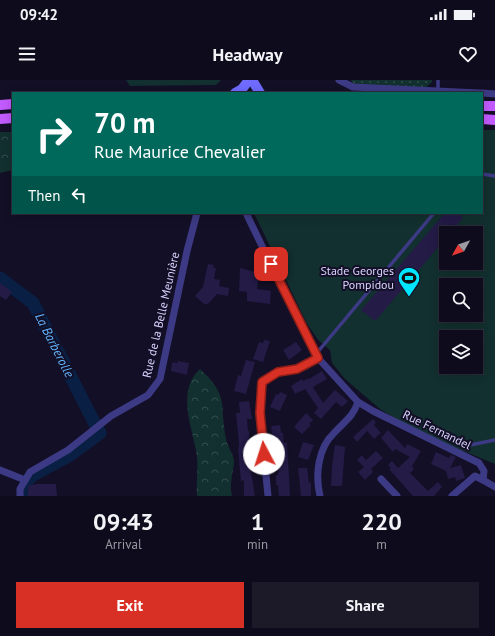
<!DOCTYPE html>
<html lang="en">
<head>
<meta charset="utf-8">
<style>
	body { margin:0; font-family:"PT Sans",sans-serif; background:#1c1929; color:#f1f3f6; height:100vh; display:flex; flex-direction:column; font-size:15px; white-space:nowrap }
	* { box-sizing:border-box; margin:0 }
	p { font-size:13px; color:#9b9ba3 }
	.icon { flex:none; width:22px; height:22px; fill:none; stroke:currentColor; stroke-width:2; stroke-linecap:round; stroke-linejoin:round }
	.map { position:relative; height:416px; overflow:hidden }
	.drawer { display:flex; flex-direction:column; background:#0e0b1c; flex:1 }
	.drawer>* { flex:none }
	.banner { position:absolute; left:12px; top:12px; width:471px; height:122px; border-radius:0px; box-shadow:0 2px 10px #0003,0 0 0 1px #2e2b3b; background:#00695c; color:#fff; overflow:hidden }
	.needle { width:26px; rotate:230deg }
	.buttons { position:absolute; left:439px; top:146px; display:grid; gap:8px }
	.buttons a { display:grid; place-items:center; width:44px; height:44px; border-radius:0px; background:#0e0b1c; box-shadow:0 2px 10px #0003,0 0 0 1px #2e2b3b; font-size:20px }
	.pin { position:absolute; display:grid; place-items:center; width:34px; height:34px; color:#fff; margin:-17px; border-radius:8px; box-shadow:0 2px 6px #0006 }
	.me { position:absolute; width:44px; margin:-22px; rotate:355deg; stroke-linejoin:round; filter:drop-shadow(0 0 3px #0008) }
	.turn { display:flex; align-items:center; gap:14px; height:84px; padding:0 16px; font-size:18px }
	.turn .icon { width:52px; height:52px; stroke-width:2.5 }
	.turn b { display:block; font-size:28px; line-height:34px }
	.then { display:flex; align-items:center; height:38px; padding:0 16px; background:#0003; gap:8px; font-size:15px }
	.eta { display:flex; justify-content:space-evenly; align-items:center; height:68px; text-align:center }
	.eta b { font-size:24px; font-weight:800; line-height:28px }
	.cta { display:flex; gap:8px; margin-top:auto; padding:8px 16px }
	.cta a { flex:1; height:46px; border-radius:0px; background:#d93025; color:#fff; font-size:16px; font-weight:800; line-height:46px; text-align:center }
	.cta a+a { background:#1c1929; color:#f1f3f6 }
	.status { display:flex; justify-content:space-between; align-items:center; height:28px; padding:0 20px; background:#0e0b1c; direction:ltr }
	.status svg { height:11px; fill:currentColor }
	header { display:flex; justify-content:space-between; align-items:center; height:52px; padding:0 16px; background:#0e0b1c; font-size:18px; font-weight:800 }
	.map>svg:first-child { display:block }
	.grass { fill:url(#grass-dots) }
	.forest { fill:url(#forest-crowns) }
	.green { fill:#12302f; fill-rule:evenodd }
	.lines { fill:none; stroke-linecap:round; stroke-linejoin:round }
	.river { stroke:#0a1f44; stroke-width:13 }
	.building { fill:#241b47 }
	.lane { stroke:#3d3a85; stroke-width:3.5 }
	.street { stroke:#3d3a85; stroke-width:7 }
	.secondary { stroke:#6f6bff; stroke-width:10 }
	.primary { stroke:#c25bff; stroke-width:10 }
	.route-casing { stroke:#8d1f18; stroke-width:10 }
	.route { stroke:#d93025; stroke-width:7 }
	.labels { text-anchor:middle; stroke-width:4; stroke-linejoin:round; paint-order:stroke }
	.poi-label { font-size:12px; fill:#d9d4ff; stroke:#130f26; text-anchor:end }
	.street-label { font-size:12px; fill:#d9d4ff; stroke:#130f26 }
	.water-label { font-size:13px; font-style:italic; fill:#62b6ff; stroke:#130f26 }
</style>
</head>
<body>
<div class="status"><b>09:42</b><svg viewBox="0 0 49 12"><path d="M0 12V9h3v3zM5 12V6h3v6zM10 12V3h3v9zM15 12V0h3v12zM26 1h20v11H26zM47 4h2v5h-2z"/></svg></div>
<header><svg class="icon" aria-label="menu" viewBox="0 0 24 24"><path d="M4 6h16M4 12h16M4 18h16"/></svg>Headway<svg class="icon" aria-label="heart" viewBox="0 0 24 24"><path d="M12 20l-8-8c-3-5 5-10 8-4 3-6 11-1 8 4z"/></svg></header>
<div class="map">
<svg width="495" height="416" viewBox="0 0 495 416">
	<defs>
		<pattern id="grass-dots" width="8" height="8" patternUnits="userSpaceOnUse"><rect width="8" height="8" fill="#12302f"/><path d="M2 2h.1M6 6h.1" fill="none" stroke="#344d4e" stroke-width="1.8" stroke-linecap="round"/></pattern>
		<pattern id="forest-crowns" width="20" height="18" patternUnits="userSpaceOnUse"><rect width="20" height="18" fill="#12302f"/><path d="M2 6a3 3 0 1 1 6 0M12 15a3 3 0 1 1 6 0" fill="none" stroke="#344d4e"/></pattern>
	</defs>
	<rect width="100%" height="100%" fill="#130f26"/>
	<path class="grass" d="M351,0H432V2L424,9L355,6Z"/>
	<g class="forest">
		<path d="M0,52H13V90L0,93Z"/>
		<path d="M200,289C230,317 219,323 226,359C227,366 234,374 234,382C233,394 229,404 232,416H197C196,401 199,385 196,370C191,344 177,310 200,289Z"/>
	</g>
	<g class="green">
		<path d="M126,0H221L216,5L130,6Z"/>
		<path d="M482,50H495V384L432,358L401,342L380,329L345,299L332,283L330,270L318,260L306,242L254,133H482ZM446,153H476V183H446ZM446,205H476V235H446ZM446,257H476V287H446Z"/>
	</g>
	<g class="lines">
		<g class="river">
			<path d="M0,198L33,223L95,344"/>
			<path d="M25,416V408L27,401L33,395L70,375L100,353L99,351"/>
		</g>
	</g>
	<g class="building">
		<path d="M445,133H457L463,138L450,153H446V158L375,241L361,230Z"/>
		<path d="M208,184L214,185L213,188H216L214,199L220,200L219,206L229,208L228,216L217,214L208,224H204L195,216L203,207Z"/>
		<path d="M240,188L259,193L257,209L271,211L270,224L247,221V212L239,211Z"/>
		<path d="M0,203L12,212L6,220L0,216Z"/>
		<path d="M264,260L270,261L263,282L253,279L259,262L263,263Z"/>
		<path d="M296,262L302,270L289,280L283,270Z"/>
		<path d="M246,280L255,282L246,314L234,311L238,295L241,296Z"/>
		<path d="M178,281L189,283L187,295L171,291L172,282L177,283Z"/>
		<path d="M322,291L327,299L313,307L323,323L335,310L348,321L342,327L336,322L321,339L314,333L318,328L305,309L295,314L291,306L302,299L303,301L309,298V299Z"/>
		<path d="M280,312L287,315L280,331L270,327L276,314L278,315Z"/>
		<path d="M249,321L252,339H247L248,351H249L250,386L255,416H244V400L241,401L238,370L239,364L236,333H240L239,322Z"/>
		<path d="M306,333L313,340L309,344L311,345L302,354L294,347Z"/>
		<path d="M373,339L376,342L374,345L381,353L374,359L367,351L357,362L353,357Z"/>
		<path d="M280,345L281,353H283L284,363L287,362L290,416H279L278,405H276V395H278L279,386L277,368L274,369L271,346Z"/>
		<path d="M388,350L405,368L407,364L421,371L412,386L414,389L410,393L428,411L438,402L442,407L434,416H413L389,389L391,388L388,385L392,381L398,388L410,377L395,369L393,372L381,358Z"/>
		<path d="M303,362L314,365L308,380L298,377Z"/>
		<path d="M335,365L345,367L342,406H331L332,386Z"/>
		<path d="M376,371L383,378L371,389L373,392L365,400L358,392L364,387L357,380L362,375L366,380Z"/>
		<path d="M436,372L449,378L451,375L456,377L450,388L461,385L465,398L456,401L455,397L448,399L446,391L431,384Z"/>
		<path d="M298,388H307L309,403L311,402V416H301Z"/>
		<path d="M37,404H56L57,416H28V406Z"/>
	</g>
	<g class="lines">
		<g class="lane">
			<path d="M438,0V10"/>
			<path d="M482,94L495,96"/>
			<path d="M316,274L434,133"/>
			<path d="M465,366L495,360"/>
		</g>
		<g class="street">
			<path d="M339,0L353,7L479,13"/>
			<path d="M482,13L495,14"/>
			<path d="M246,133L289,222L318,278L358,322C353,337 345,341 334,353C318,368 315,395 320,416"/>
			<path d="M358,322L373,331L479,383L484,391L483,400L495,407"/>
			<path d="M0,390L25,400"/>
			<path d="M381,399L397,416"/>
			<path d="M20,416V409L30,392L68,370L111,336L148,315L160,299L187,171L197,133"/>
			<path d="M268,416L260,333L262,302L278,292L297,289L318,278"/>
			<path d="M452,416L475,396L483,400"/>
		</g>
		<g class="secondary">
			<path d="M252,0L260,13"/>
			<path d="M235,13L242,9L249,0"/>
		</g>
		<g class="primary">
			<path d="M0,25L13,24"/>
			<path d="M482,26H495"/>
			<path d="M0,39L13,38"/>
			<path d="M482,39L495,40"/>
		</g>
	</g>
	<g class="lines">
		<g class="route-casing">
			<path id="route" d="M264,374L260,333L262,302L278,292L297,289L318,278L271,184"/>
		</g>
		<use href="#route" class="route"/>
	</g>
	<defs>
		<g id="stadium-pin" transform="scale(1.15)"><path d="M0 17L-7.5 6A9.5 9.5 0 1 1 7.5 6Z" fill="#00e5ff" stroke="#130f26"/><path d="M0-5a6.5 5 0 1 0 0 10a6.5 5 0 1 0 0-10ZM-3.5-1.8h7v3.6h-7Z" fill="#111"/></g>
	</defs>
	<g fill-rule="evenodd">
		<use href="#stadium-pin" x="409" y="198"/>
	</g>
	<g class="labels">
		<g class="poi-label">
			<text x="394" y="195">Stade Georges<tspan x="394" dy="14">Pompidou</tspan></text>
		</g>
		<g class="street-label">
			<text transform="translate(161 235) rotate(-77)" y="4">Rue de la Belle Meunière</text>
			<text transform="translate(437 350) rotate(26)" y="4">Rue Fernandel</text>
		</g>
		<g class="water-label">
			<text transform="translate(55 265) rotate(63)" y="5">La Barberolle</text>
		</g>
	</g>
</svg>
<div class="buttons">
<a><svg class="needle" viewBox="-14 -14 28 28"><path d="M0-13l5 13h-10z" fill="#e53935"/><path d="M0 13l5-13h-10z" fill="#9b9ba3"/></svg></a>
<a><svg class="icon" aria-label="search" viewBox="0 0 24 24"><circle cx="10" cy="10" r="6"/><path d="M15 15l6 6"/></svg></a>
<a><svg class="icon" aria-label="layers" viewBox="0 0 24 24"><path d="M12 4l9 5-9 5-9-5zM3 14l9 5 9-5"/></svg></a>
</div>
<div class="pin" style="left:271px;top:184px;background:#d93025"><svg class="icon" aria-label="arrive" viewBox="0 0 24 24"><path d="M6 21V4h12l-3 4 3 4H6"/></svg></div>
<svg class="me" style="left:264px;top:374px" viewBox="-20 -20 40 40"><circle r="19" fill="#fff"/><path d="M0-13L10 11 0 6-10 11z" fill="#d93025"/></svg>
<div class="banner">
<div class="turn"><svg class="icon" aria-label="right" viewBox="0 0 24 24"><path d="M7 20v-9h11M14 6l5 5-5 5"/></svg><div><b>70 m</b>Rue Maurice Chevalier</div></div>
<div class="then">Then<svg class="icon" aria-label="left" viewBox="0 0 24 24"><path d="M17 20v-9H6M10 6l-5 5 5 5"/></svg></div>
</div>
</div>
<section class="drawer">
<div class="eta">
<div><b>09:43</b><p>Arrival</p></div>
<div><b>1</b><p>min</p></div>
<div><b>220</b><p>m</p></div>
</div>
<div class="cta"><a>Exit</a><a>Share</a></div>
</section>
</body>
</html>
